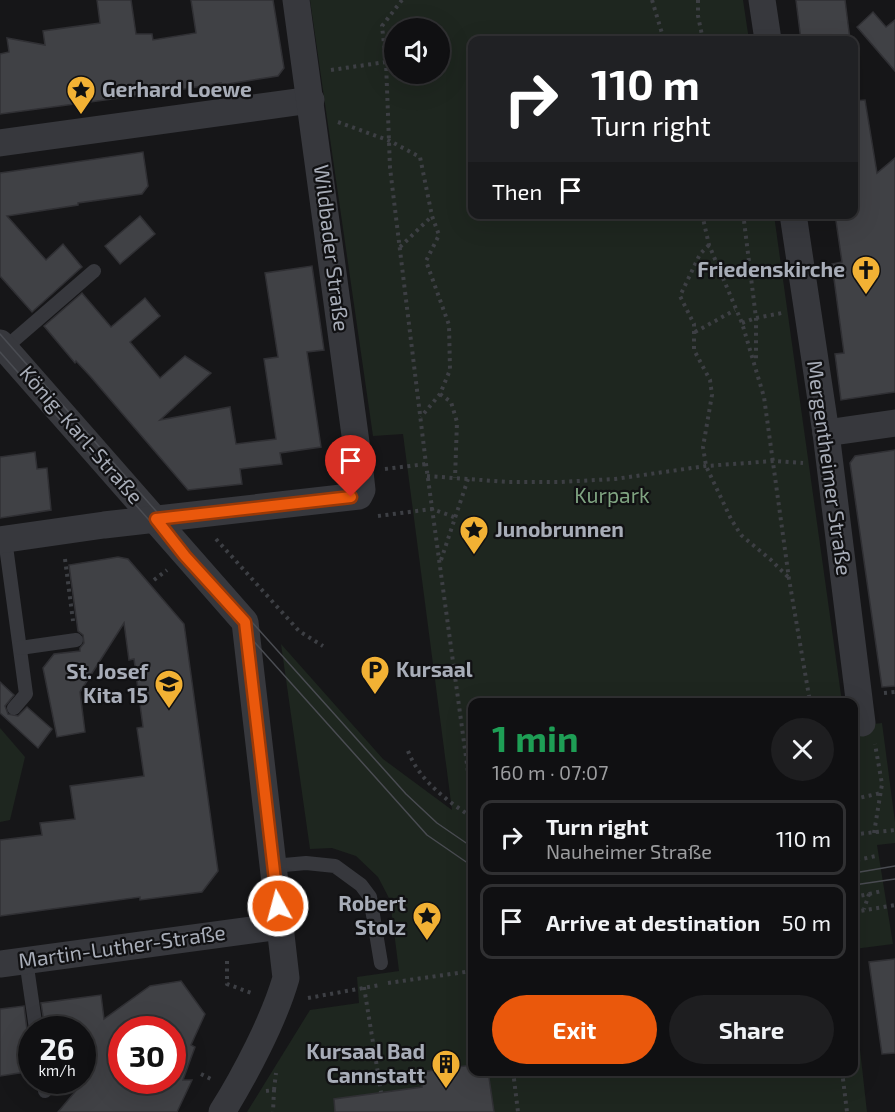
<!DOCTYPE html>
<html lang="en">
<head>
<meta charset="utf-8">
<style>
	body { margin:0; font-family:"Exo 2",sans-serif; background:#1e1e20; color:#f1f3f6; height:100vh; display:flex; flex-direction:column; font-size:22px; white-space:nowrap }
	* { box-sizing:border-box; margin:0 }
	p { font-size:20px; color:#9c9d9f }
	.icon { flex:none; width:33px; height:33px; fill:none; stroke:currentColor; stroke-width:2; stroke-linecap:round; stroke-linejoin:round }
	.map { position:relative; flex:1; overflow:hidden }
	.panel { position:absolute; left:468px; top:698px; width:390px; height:378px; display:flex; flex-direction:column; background:#101012; border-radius:12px; box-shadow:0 6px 24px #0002,0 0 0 2px #303032 }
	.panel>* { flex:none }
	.guide { position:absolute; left:468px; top:36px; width:390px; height:183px; border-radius:12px; box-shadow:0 6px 24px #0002,0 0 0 2px #303032; background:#202124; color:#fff; overflow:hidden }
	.tools { position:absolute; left:384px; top:18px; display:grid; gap:12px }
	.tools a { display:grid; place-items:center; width:66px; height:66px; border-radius:50%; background:#101012; box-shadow:0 6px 24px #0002,0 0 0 2px #303032; font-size:30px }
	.speed { position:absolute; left:18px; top:1016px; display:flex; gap:12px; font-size:30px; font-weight:700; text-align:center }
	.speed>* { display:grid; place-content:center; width:78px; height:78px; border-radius:50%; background:#101012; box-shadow:0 6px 24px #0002,0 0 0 2px #303032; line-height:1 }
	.speed small { font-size:15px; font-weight:400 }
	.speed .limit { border:9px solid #d22; background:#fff; color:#111 }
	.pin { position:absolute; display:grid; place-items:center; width:51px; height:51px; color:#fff; margin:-62px -26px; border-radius:50% 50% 50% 0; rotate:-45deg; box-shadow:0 0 6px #0007 }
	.pin .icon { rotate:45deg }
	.me { position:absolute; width:66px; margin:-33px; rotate:353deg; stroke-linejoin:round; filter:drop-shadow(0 0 4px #0008) }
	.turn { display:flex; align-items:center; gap:21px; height:126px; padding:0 24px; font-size:27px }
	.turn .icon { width:78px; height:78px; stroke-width:2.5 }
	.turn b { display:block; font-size:42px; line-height:51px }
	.then { display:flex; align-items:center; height:57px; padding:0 24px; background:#0003; gap:12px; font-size:22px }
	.round { display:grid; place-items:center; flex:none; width:63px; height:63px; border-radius:32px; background:#1e1e20 }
	.summary { display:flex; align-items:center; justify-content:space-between; height:102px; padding:0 24px }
	h1 { font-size:36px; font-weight:700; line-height:45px; color:#1e9e55 }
	.action { display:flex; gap:12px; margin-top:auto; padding:12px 24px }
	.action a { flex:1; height:69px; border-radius:36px; background:#ea580c; color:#fff; font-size:24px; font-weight:700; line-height:69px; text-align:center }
	.action a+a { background:#1e1e20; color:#f1f3f6 }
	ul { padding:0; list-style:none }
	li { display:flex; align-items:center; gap:18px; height:75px; margin:0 12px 9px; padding:0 12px; border:3px solid #303032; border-radius:12px }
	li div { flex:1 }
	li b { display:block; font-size:22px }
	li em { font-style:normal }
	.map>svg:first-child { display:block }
	.green { fill:#1e261f; fill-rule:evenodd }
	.building { fill:#404145; stroke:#303034; stroke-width:1.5; fill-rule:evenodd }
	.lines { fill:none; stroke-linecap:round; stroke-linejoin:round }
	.path { stroke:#3d3f44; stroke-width:4; stroke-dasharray:3 4.5; stroke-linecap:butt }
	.lane { stroke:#37383d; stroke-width:14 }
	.street { stroke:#37383d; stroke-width:27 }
	.tram { stroke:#4a4c52; stroke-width:1.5 }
	.route-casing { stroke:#983908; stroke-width:15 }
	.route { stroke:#ea580c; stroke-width:10 }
	.labels { text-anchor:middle; stroke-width:4.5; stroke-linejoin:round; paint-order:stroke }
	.poi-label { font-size:21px; font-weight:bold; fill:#a8adb8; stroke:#111113; text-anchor:end }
	.street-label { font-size:21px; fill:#a8adb8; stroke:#111113 }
	.park-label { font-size:21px; fill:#7fa381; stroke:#111113 }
</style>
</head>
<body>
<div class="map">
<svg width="895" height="1112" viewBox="0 0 895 1112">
	<rect width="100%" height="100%" fill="#161618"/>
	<g class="green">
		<path d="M310,0H743L749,40H472V214L774,215L842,702H472V1071H854V996L867,1112H247L310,1010L359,1003L357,977L399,971L390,900L378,877L356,856L332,848L310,849L281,644L383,759L452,810L403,434L373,436ZM394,28H440V74H394Z"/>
		<path d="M882,723L895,822V843L877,845L893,944L854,949V726Z"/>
		<path d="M0,728L25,757L10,820L0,822Z"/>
	</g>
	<g class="building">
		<path d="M97,0H131L136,34H152L153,40L196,33L191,0H273L284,68L278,76L221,85V83L172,91L0,114V54L9,52L7,38L45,45L43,31L100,23Z"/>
		<path d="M796,0H845L850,40H801Z"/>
		<path d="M873,12L886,27L895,20V71L857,27Z"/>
		<path d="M865,100L877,173L895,158V392L841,400L835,354L844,353L832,264L842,262L835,214H854V101Z"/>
		<path d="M143,152L148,186L142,194L78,203V205L7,216L46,260L63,244L82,267L32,312L0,276V173Z"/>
		<path d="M140,216L155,234L120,264L105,246Z"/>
		<path d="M312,266L324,350L307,352L321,447L280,453L282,464L240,469L242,484L188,490L90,376L76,361L75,363L44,326L82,293L111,327L145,298L160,316L130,342L160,378L185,356L211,373L160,420L230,407L236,444L276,439L264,359L278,357L265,273Z"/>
		<path d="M895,450V686L882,687L850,463L855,456Z"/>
		<path d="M35,452L37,469L47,468L51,510L0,518V457Z"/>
		<path d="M118,557L128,559L184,624L218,871L202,892L140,900V897L0,916V840L42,835L40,823L75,819L70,786L144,776L137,728L143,727L134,659L129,660L124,623L80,692L85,732L57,737L43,668L54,654L80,651V648L84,643L83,635L78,631L69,565Z"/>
		<path d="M0,682L14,695L5,706L8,714L18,716L27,707L52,729L38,748L0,713Z"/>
		<path d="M895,959V1053L882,1054L869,962Z"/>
		<path d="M181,981L205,1014L191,1045L195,1047L183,1080H192L177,1112H58L90,1074L82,1075V1029H45L41,1003L101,995L104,1019L150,986ZM122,1029H172V1080H122Z"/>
		<path d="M24,1006L27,1030L32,1037V1071L0,1076V1009Z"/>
		<path d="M472,1065V1071H488L494,1112H335L334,1099L422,1087L420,1072Z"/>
	</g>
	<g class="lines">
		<g class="path">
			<path d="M402,0L382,26L386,62L390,168L426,464L472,801"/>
			<path d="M652,0L664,40"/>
			<path d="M698,0V16L703,40"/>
			<path d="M331,70L386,62"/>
			<path d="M338,122L390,141L420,157L432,216L439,235L426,261L449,325L450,370L440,394L421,417"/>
			<path d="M702,214L709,245L742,323L764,397L789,579L810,702"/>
			<path d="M741,214L744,221L756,318V362"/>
			<path d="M709,245L700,254L680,296L694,324V350L710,380L712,395L703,447L706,466L731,519L741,535L771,560L789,578"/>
			<path d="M400,247L432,216"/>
			<path d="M742,323L756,318L782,313"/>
			<path d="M695,332L735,310"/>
			<path d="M440,394L451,402L457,422L455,478"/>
			<path d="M385,469L426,464"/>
			<path d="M427,476L508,482H560L615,479L706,466L774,461L803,463"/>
			<path d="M378,516L432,509L454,517"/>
			<path d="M216,539L299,631L323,646"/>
			<path d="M65,559L73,621"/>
			<path d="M441,560L468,479"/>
			<path d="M154,580L167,570"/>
			<path d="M884,693L895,692"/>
			<path d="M408,751C419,780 447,801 472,817"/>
			<path d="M854,799L881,793"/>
			<path d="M854,832L858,834L895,830"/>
			<path d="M874,833L882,784L875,744"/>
			<path d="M854,838L858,834"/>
			<path d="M854,860H857L854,870"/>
			<path d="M857,860L876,856"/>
			<path d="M869,894L882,891"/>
			<path d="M854,897L869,894L864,909"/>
			<path d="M854,912L895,905"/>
			<path d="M227,961V984L254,994"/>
			<path d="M388,983L472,971"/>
			<path d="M364,987L381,1092"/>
			<path d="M308,998L380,985"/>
			<path d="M513,1071L518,1112"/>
			<path d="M842,1071L847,1112"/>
			<path d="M201,1074L211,1079"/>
			<path d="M274,1090L276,1073"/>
			<path d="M266,1091L274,1090L273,1112"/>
		</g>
		<g class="lane">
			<path d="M5,348L94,271"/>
			<path d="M5,539L26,694L14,708"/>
			<path d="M20,648L76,640"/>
			<path d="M273,866L306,863L335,866L361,885L370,897L381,963"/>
			<path d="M26,960L36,1029"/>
			<path d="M44,1080L45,1091"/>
		</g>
		<g class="street">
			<path d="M762,0L768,40"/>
			<path d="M0,143L311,100"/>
			<path d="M793,214L826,433L862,723"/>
			<path d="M0,343L245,622L286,978C274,1020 245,1075 222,1112"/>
			<path d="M826,433L895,423"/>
			<path d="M0,540L104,525L359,496L362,490L360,472L296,0"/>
			<path d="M0,964L280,926"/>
		</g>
		<g class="tram">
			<path d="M0,334L163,519L190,553L406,794L437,823L472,847"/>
			<path d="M0,352L149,520L181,560L427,835L472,866"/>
			<path d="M854,873L895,866"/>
			<path d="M854,885L895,879"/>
		</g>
	</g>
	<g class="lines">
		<g class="route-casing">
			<path id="route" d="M278,906L245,622L185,556L156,519L351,497"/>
		</g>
		<use href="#route" class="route"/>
	</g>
	<defs>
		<g id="sight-pin" transform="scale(1.5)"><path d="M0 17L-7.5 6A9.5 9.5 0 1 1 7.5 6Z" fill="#f2b134" stroke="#111113"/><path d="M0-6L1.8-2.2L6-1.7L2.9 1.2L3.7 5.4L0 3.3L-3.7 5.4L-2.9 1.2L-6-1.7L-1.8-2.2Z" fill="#111"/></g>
		<g id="church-pin" transform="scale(1.5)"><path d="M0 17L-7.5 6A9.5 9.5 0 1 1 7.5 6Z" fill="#f2b134" stroke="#111113"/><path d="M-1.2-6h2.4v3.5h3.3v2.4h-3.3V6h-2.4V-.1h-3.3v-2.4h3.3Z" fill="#111"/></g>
		<g id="parking-pin" transform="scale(1.5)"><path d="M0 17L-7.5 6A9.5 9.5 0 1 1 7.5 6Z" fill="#f2b134" stroke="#111113"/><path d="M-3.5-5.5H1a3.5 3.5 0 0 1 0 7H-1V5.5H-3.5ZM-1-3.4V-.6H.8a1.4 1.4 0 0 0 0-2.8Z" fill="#111"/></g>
		<g id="school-pin" transform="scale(1.5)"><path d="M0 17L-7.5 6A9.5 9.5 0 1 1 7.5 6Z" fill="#f2b134" stroke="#111113"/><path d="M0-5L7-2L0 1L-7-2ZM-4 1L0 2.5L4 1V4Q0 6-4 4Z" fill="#111"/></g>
		<g id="building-pin" transform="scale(1.5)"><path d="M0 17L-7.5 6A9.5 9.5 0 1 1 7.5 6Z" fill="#f2b134" stroke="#111113"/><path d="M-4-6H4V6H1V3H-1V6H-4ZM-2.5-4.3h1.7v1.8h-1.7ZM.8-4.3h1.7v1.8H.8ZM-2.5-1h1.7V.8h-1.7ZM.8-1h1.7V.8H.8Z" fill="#111"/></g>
	</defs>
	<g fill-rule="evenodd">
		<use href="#sight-pin" x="81" y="90"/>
		<use href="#church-pin" x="866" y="270"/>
		<use href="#sight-pin" x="474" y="530"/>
		<use href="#parking-pin" x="375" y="670"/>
		<use href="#school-pin" x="169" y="684"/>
		<use href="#sight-pin" x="427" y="916"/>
		<use href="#building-pin" x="446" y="1064"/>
	</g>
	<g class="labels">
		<g class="poi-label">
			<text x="102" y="97" text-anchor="start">Gerhard Loewe</text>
			<text x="845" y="277">Friedenskirche</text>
			<text x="495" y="537" text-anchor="start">Junobrunnen</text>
			<text x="396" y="677" text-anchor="start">Kursaal</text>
			<text x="148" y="679">St. Josef<tspan x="148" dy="24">Kita 15</tspan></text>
			<text x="406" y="911">Robert<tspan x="406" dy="24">Stolz</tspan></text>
			<text x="425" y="1059">Kursaal Bad<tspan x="425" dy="24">Cannstatt</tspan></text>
		</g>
		<g class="street-label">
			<text transform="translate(331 248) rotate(83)" y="7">Wildbader Straße</text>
			<text transform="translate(81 435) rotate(49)" y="7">König-Karl-Straße</text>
			<text transform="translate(829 468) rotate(82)" y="7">Mergentheimer Straße</text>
			<text transform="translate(122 947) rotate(-8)" y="7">Martin-Luther-Straße</text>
		</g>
		<g class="park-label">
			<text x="612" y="503">Kurpark</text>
		</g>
	</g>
</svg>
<div class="tools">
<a><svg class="icon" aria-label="sound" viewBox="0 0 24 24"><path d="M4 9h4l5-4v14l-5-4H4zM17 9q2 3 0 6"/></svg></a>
</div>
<div class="speed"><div>26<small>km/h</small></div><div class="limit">30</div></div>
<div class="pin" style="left:351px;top:497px;background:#d93025"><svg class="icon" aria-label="arrive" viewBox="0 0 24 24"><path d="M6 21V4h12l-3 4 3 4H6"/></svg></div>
<svg class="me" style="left:278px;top:906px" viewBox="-20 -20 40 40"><circle r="17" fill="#ea580c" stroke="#fff" stroke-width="3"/><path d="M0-11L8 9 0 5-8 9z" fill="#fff"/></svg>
<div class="guide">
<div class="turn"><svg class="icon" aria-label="right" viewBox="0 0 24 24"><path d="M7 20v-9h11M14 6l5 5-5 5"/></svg><div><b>110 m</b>Turn right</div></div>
<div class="then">Then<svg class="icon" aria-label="arrive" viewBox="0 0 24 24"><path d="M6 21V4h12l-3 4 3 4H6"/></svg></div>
</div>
<section class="panel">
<div class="summary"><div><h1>1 min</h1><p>160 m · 07:07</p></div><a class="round"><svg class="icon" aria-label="close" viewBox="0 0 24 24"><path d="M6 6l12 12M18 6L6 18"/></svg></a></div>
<ul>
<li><svg class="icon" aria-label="right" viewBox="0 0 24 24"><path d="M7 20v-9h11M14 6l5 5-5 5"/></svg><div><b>Turn right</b><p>Nauheimer Straße</p></div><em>110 m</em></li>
<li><svg class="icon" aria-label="arrive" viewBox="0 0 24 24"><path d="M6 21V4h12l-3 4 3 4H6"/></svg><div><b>Arrive at destination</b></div><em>50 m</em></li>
</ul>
<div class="action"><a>Exit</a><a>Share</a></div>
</section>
</div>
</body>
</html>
